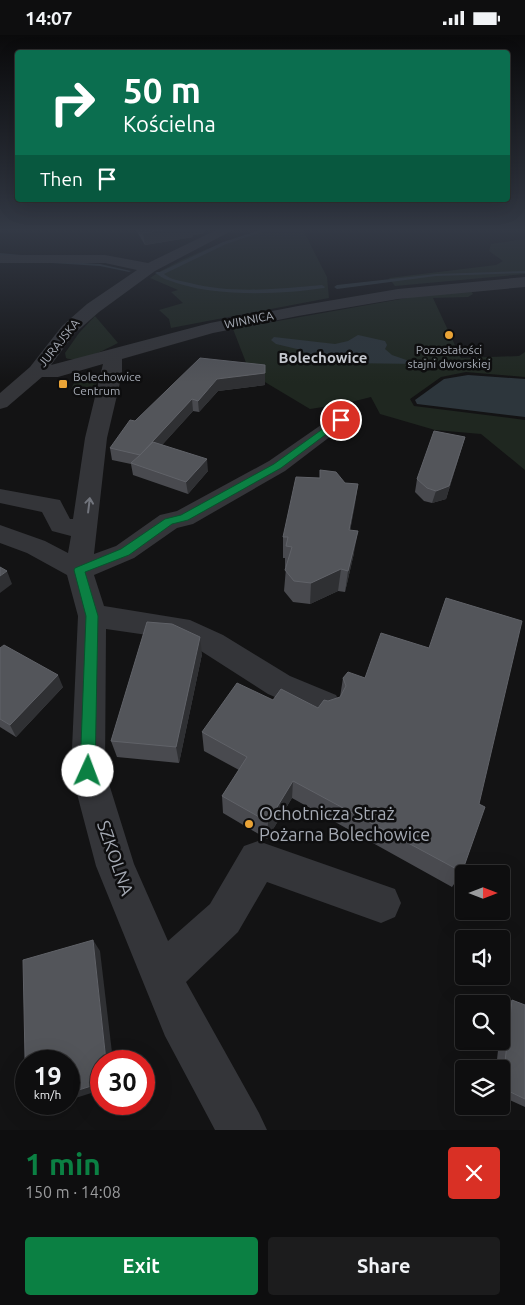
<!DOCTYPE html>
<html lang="en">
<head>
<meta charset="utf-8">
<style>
	body { margin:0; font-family:Ubuntu,sans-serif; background:#1c1c1d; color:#f1f3f6; height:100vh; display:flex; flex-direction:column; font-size:19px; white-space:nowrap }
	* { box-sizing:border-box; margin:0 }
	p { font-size:16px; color:#9b9c9e }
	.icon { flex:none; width:28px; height:28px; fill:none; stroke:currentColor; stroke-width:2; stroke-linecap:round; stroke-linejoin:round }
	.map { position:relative; height:1095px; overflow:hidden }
	.drawer { display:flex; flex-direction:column; background:#0e0e0f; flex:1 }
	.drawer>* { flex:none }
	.hud { position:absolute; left:15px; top:15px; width:495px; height:152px; border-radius:5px; box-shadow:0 5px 20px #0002,0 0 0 1px #2e2e2f; background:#0b6e4f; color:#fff; overflow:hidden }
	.needle { width:32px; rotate:90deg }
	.buttons { position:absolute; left:455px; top:830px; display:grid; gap:10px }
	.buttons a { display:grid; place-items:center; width:55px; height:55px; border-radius:5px; background:#0e0e0f; box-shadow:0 5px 20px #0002,0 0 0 1px #2e2e2f; font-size:25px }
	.speed { position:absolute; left:15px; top:1015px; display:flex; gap:10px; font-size:25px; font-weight:700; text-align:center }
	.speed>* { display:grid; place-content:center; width:65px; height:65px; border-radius:50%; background:#0e0e0f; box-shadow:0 5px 20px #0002,0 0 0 1px #2e2e2f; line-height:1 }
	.speed small { font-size:12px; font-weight:400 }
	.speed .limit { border:8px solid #d22; background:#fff; color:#111 }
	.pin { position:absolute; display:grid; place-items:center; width:42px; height:42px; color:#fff; margin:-21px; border:2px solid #fff; border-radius:50%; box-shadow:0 1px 5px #0007 }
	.me { position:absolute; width:55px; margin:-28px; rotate:2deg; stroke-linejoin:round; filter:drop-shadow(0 0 4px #0008) }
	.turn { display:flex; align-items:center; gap:18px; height:105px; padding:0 25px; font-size:22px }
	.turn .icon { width:65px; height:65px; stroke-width:2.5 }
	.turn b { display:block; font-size:35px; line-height:42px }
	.then { display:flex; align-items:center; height:48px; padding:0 25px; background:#0003; gap:10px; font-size:19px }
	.round { display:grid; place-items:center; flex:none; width:52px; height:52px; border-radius:5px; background:#1c1c1d }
	.headline { display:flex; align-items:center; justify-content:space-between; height:85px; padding:0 25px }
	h1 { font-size:30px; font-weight:700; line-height:38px; color:#0b8043 }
	.action { display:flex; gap:10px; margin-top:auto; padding:10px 25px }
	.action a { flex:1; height:58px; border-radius:5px; background:#0b8043; color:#fff; font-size:20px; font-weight:700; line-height:58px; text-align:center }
	.action a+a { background:#1c1c1d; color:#f1f3f6 }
	.status { display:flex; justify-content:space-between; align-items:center; height:35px; padding:0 25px; background:#0e0e0f; direction:ltr }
	.status svg { height:14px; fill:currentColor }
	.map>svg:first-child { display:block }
	.green { fill:#1f2720 }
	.water { fill:#2d363c }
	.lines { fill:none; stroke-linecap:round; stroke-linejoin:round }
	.stream { fill:#2d363c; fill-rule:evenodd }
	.minor { fill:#343539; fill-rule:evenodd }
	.wall { fill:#494a4f }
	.shaded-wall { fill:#2f3033 }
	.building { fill:#53555a; stroke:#606268 }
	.oneway { stroke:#72757d }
	.route { fill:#0b8043; stroke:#07532c }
	.poi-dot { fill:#e9a336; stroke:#0e0e0f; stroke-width:2 }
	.labels { text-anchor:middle; stroke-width:5; stroke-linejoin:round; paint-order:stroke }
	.far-street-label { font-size:12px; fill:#a5aab4; stroke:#0e0e0f }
	.far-poi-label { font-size:12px; fill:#a5aab4; stroke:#0e0e0f }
	.far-quarter-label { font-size:15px; font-weight:bold; fill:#c6c9d0; stroke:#0e0e0f }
	.near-poi-label { font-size:18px; fill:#a5aab4; stroke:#0e0e0f; text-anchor:start }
	.near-street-label { font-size:18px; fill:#a5aab4; stroke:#0e0e0f }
</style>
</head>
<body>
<div class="status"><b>14:07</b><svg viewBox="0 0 49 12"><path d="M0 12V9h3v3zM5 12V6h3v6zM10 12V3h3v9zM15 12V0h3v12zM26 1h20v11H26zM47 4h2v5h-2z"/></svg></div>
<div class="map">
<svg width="525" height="1095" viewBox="0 0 525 1095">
	<rect width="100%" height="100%" fill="#131314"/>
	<g class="green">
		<path d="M262,195H303L327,242L329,263L171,293L169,284L159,275L183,268L171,257L178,255L150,243C184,220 223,208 262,195Z"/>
		<path d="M525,204V239L395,251L389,243L496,230L503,226L489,216L491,209Z"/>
		<path d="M471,256L473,259L468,262L433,263L461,323L519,321L525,317V342L466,337L441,342L410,364L414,371L525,385V435L481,399L435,395L380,379L371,362L343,369L310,374L250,338L233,294L429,259Z"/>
		<path d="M95,281L118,308C105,314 81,329 66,323L65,318L79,298Z"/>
		<path d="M93,339L98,341L95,355L71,354L76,344Z"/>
	</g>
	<g class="water">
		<path d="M358,300L385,306L387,310L385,314L392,320L418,329L347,328L310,320L297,314L276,309L271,305L274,302L335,309L348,306Z"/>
		<path d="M468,340L525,344V382L417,369L415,365L444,344Z"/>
	</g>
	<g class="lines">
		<g class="stream">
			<path d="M261,195H268L226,209L164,239C171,245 181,246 190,248C233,259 278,254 322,250L325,252L324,253C279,260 210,262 168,245C163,244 159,240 155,238L157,237H160L223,207Z"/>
			<path d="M0,218L21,220L23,221L21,222L0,220Z"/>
			<path d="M50,226L100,229L131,236L129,237L100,231L52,228L50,227Z"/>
			<path d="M525,236V238L436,241L337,254L334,252L337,250L436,239Z"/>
		</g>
		<path class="minor" d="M216,195H233L155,236L99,277L74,299L51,330L210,288L298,271L398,254L525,242V252L398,264L298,281L213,298L122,324V339L107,403L94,519L116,511L160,480L177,476L269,426L334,381L341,379L348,381L352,385L285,436L193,489L177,493L134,523L94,540L104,571L190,585L223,600L290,641L336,660L341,670L336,680L325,684L268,659L201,616L175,604L106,594L105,736L134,829L168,906L210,869L244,811L258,806L395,854L401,868L395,882L381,888L267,847L238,897L186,947L259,1078L267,1095H215L165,1001L96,831L71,736L78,581L67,540L27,518L0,508V490L45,506L68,518L71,501L52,496L42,477L0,468V454L60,465L70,484H73L85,403L103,329L58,342H42L7,372L0,374V358L30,332L62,291L87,269L137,235L105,228H0V220H105L148,228Z"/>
	</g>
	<g class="wall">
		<path d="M136,195H205V198L193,200V202L145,210Z"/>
		<path d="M265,330V350L218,356L199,377L193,376L162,410L208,436L188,459L133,440L131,429L112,425L110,413L135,386Z"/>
		<path d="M465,402L446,464L432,468L424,466L415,457L417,444Z"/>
		<path d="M345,448L358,449L350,496L354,518L345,557L338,556L310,569L293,567L284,556L286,533L285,532V523H283V502Z"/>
		<path d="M0,613L63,652L16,702L0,692Z"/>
		<path d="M202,619L179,728L117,722L111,706Z"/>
		<path d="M343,643L462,837L452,852L292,763L267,804L223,778L222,761L239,735L204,716L202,697L273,665L318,673L328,666L340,662Z"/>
		<path d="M512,965L525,970V1072L501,1061V1034H496L499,1006H501V991L504,971Z"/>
	</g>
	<g class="shaded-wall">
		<path d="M163,195H205V198L193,200V202L145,210L143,198Z"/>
		<path d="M265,338V350L218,356L199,377L198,366L217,344Z"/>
		<path d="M192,364L193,376L142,432L140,420Z"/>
		<path d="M465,402L446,464L432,468L436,456Z"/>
		<path d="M207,424L208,436L188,459L186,447Z"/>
		<path d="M358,449L355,470L346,517L349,495Z"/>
		<path d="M358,496L354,518L345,557L348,536Z"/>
		<path d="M341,534L338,556L310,569L311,548Z"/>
		<path d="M7,536L12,549L0,558V541Z"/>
		<path d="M200,602L202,619L179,728L176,712Z"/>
		<path d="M58,640L63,652L16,702L10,690Z"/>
		<path d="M293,746L292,763L267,804L268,787Z"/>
		<path d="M93,905L100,916L113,1026H106Z"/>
		<path d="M101,1048V1055L69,1065V1058Z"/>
		<path d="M31,1069H56L38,1074L26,1070Z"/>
	</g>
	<g class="building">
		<path d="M141,195H163L143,198Z"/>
		<path d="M200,323L265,330V338L217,344L198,366L192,364L140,420L153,407L207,424L186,447L131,428L140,420L110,413L130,385L135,386Z"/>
		<path d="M434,396L465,402L449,451L436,456L427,453L417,444Z"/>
		<path d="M320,435L336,437L345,448L358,449L349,495L358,496L348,536L341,534L311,548L294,546L285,535L292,512L286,511L288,502H283L296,442L320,443Z"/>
		<path d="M0,532L7,536L0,541Z"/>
		<path d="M446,563L522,586L479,769L485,772L462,837L293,746L268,787L222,761L247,722L202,697L237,648L273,665L281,654L318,673L324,665L328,666L340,662L346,651L343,643L348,637L365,643L381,598L429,613Z"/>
		<path d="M147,587L172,589L200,602L176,712L111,706Z"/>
		<path d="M4,610L58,640L10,690L0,684V613Z"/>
		<path d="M93,905L106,1026H101V1048L69,1058V1026H26V1069H31L26,1070L23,925Z"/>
		<path d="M512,965L525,970V1064L502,1053Z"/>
	</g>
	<defs><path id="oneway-shaft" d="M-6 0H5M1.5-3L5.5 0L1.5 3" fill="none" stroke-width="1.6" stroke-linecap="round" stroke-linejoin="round" transform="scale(1.25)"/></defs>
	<use class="oneway" href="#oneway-shaft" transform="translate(89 470) rotate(-83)"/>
	<linearGradient id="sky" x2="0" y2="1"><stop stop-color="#0a0a0b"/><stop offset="0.56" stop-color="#333945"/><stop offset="1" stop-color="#333945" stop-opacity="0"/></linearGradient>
	<rect width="525" height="348" fill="url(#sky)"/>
	<path class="route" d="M338,383L345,385L281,433L188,485L172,489L129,520L85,537L98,581L95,736L93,741L88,743L83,741L80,736L86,581L74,535L75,533L121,514L165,484L181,480L274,429Z"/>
	<g class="poi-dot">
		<circle cx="449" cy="300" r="5"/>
		<rect x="58" y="344" width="10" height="10" rx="2.5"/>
		<circle cx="249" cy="789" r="5"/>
	</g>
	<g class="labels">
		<g class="far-street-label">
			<text transform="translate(249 285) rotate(-11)" y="4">WINNICA</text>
			<text transform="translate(59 308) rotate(-51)" y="4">JURAJSKA</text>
		</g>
		<g class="far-poi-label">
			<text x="449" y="319">Pozostałości<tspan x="449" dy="14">stajni dworskiej</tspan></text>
			<text x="73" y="346" text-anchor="start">Bolechowice<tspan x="73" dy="14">Centrum</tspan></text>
		</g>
		<g class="far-quarter-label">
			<text x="323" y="328">Bolechowice</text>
		</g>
		<g class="near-poi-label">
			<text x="259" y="785">Ochotnicza Straż<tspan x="259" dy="21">Pożarna Bolechowice</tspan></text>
		</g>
		<g class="near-street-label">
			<text transform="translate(115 823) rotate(71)" y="6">SZKOLNA</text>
		</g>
	</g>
</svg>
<div class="buttons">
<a><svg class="needle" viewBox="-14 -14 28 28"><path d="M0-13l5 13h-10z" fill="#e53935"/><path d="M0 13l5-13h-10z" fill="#9b9c9e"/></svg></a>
<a><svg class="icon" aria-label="sound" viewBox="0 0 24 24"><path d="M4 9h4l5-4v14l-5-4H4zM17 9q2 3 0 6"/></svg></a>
<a><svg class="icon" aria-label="search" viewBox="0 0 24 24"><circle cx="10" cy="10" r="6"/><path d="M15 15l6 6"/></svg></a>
<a><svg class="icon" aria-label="layers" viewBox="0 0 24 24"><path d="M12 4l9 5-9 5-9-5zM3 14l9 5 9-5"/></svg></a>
</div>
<div class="speed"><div>19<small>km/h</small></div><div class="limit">30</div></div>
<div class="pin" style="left:341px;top:385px;background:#d93025"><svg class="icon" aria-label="arrive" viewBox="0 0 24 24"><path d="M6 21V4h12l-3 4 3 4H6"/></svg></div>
<svg class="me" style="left:88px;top:736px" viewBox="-20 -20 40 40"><circle r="19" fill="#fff"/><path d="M0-13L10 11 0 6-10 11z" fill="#0b8043"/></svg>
<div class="hud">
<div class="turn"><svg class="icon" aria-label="right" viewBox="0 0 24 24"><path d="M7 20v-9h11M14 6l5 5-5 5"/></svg><div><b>50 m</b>Kościelna</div></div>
<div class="then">Then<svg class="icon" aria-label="arrive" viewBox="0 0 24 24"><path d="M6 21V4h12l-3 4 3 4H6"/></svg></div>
</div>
</div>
<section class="drawer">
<div class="headline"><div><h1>1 min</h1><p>150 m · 14:08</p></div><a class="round" style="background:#d93025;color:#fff"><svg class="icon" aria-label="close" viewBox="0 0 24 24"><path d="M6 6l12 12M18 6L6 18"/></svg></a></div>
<div class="action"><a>Exit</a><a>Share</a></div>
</section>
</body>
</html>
